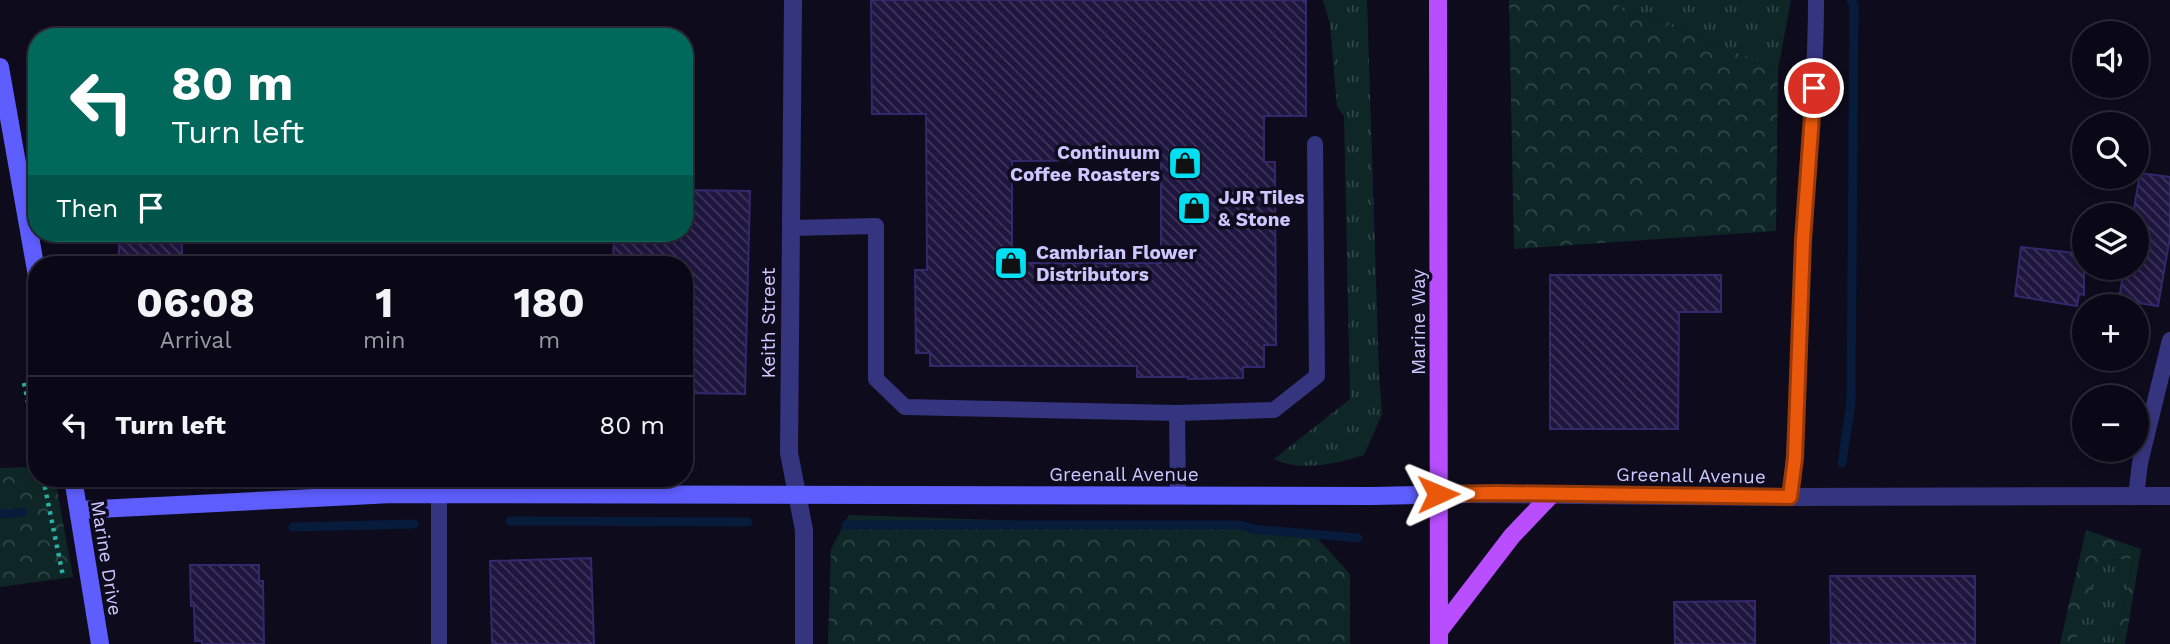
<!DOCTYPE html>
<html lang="en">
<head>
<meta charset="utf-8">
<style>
	body { margin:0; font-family:"Work Sans",sans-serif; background:#181623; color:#f1f3f6; height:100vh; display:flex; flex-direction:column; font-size:26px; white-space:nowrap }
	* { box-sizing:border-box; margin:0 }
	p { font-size:23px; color:#999aa1 }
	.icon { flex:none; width:38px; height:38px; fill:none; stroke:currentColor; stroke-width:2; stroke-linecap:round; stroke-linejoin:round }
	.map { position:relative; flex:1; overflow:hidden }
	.details { position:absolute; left:28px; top:256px; width:665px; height:231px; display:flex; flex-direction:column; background:#0a0816; border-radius:28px; box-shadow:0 4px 10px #0003,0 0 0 2px #2a2935 }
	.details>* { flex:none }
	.top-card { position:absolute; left:28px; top:28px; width:665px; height:214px; border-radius:28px; box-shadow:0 4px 10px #0003,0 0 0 2px #2a2935; background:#00695c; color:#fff; overflow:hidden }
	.controls { position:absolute; left:2072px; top:21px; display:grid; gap:14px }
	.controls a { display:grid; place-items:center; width:77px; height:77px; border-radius:50%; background:#0a0816; box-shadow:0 4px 10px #0003,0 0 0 2px #2a2935; font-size:35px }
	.pin { position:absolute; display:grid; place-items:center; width:60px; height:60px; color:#fff; margin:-30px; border:4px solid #fff; border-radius:50%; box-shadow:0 2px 7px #0007 }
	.me { position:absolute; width:77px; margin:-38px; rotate:89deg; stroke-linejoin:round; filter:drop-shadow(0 0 5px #0008) }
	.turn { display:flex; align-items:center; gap:24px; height:147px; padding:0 28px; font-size:32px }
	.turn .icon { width:91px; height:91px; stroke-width:2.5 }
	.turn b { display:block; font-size:49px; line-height:60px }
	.then { display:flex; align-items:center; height:66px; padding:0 28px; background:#0003; gap:14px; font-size:26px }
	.eta { display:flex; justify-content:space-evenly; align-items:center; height:119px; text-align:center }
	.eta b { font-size:42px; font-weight:700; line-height:49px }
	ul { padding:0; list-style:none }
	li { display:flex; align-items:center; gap:21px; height:98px; padding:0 28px; border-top:2px solid #2a2935 }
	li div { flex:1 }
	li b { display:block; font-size:26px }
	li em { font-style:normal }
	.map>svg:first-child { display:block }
	.grass { fill:url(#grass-tufts) }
	.forest { fill:url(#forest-crowns) }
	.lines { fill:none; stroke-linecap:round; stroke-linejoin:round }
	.stream { stroke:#071b3a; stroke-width:9 }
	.building { fill:url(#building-back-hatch); stroke:#33286b; stroke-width:2; fill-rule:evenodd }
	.path { stroke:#29b1a5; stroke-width:4.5; stroke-dasharray:3.5 5; stroke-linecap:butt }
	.lane { stroke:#35347e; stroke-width:16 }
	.street { stroke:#35347e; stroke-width:18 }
	.secondary { stroke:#5e5eff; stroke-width:18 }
	.primary { stroke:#b84eff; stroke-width:18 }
	.route-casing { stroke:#983908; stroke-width:18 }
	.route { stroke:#ea580c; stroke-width:12 }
	.labels { text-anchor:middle; stroke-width:7; stroke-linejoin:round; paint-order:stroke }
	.poi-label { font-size:19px; font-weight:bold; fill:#ccc7ff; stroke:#0e0b1d; text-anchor:start }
	.street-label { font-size:19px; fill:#ccc7ff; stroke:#0e0b1d }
</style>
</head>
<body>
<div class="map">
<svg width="2170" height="644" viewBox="0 0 2170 644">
	<defs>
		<pattern id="grass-tufts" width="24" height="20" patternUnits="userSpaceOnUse" patternTransform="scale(1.75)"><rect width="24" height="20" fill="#0e2726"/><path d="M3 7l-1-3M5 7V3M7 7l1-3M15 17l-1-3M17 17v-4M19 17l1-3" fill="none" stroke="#304547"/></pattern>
		<pattern id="forest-crowns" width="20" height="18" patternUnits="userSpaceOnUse" patternTransform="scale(1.75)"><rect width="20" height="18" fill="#0e2726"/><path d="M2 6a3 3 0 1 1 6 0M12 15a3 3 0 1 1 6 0" fill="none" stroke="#304547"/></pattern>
		<pattern id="building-back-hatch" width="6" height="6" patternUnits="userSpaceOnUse" patternTransform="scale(1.75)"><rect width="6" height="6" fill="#1e163e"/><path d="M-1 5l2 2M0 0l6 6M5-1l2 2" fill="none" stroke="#3e365b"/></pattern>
	</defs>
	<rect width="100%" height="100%" fill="#0e0b1d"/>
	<g class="grass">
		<path d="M1323,0H1367L1379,373L1382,414L1364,455C1336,464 1300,472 1274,459L1350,399L1344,116L1337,107L1330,24Z"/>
		<path d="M1604,0H1791L1778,69Z"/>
		<path d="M2134,558L2115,644H2075L2098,561Z"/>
	</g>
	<g class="forest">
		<path d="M1509,0H1604L1778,69L1776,231L1514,249Z"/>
		<path d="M37,467V478H55L73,577L0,587V468Z"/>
		<path d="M849,515L1311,531L1350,574V644H828L831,549Z"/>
		<path d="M2086,530L2141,549L2125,644H2115L2134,558L2099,561L2075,644H2060Z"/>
	</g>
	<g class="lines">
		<g class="stream">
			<path d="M1842,463L1851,402L1854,5L1851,0"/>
			<path d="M0,514L23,512"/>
			<path d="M510,521L748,522"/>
			<path d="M846,525H1240L1253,529L1358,538"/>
			<path d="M293,527L414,524"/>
		</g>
	</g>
	<g class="building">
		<path d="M871,0H1306V116H1264V162H1275L1276,345H1264V367H1243V378L1188,379V377H1137V366H930V353H916L915,270H927L926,114H872ZM1161,160V263H1012V161Z"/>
		<path d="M2140,173L2170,177V237L2158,306L2119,300L2124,268H2137V215H2133Z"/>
		<path d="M684,190L750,191L745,394L684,393V264H613L614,233H684Z"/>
		<path d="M122,233H182V256L119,257V235H122Z"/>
		<path d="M2021,247L2084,254V295L2079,294L2077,306L2015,296Z"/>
		<path d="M1550,275H1721V312H1679L1678,429H1550Z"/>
		<path d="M591,558L594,644H492L490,561Z"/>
		<path d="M190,565H259V581H263L264,644H202V641H195L194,606H191Z"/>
		<path d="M1830,576H1975V644H1831Z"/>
		<path d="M1755,601V644H1675L1674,602Z"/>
	</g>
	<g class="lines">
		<g class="path">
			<path d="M24,383L37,445"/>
			<path d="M43,478L63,576"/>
		</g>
		<g class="lane">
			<path d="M790,228L876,226V379L905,407L1177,413"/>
			<path d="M1178,494L1177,413L1274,410L1317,376L1315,144"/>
			<path d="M2136,496L2140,463L2170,340"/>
			<path d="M1790,497C1800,412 1798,326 1803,241C1808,160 1816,81 1816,0"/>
			<path d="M439,644V495"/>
		</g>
		<g class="street">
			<path d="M793,0L789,453L804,530V644"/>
			<path d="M1467,494L1790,497L2170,496"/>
		</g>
		<g class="secondary">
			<path d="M0,67L37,276"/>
			<path d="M73,478L100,644"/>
			<path d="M79,510L392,494L1372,496L1467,494"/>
		</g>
		<g class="primary">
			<path d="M1438,0L1439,644"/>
			<path d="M1439,631L1512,536L1552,494"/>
		</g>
	</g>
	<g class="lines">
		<g class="route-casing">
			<path id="route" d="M1438,494L1497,493L1790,497L1795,458L1803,240L1814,88"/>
		</g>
		<use href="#route" class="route"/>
	</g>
	<defs>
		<g id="shop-square" transform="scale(1.75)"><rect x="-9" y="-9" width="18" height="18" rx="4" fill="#00e0f2" stroke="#0e0b1d"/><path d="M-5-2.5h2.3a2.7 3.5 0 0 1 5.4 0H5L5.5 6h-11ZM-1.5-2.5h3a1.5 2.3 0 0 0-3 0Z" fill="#111"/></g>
	</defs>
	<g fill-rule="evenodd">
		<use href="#shop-square" x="1185" y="163"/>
		<use href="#shop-square" x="1194" y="208"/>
		<use href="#shop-square" x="1011" y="263"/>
	</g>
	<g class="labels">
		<g class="poi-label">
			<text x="1160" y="159" text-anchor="end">Continuum<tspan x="1160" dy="22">Coffee Roasters</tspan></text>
			<text x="1218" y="204">JJR Tiles<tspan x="1218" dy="22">&amp; Stone</tspan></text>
			<text x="1036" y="259">Cambrian Flower<tspan x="1036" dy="22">Distributors</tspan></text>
		</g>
		<g class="street-label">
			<text transform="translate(1418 322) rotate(-90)" y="7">Marine Way</text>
			<text transform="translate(768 323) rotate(-90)" y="7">Keith Street</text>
			<text x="1124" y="481">Greenall Avenue</text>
			<text transform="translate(1691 475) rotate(1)" y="7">Greenall Avenue</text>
			<text transform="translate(107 558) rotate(81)" y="7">Marine Drive</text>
		</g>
	</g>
</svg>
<div class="controls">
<a><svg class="icon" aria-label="sound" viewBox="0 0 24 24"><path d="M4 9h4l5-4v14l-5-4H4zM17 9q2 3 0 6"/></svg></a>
<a><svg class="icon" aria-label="search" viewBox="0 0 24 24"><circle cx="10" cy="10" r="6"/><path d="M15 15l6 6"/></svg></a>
<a><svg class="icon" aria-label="layers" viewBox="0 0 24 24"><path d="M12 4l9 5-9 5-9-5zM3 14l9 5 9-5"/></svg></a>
<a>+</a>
<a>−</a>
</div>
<div class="pin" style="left:1814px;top:88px;background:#d93025"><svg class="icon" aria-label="arrive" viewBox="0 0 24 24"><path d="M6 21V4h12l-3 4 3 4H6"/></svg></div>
<svg class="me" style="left:1438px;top:494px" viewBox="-20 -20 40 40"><path d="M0-17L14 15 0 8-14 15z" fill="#ea580c" stroke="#fff" stroke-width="4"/></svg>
<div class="top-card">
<div class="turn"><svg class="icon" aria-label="left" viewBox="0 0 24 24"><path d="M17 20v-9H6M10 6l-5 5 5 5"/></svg><div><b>80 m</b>Turn left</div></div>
<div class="then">Then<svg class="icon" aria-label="arrive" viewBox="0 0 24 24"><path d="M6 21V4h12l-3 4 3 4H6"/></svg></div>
</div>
<section class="details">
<div class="eta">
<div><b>06:08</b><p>Arrival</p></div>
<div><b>1</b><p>min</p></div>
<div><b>180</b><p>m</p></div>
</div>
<ul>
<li><svg class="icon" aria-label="left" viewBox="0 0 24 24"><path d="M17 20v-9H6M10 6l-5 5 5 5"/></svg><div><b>Turn left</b></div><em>80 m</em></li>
</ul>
</section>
</div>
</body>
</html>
